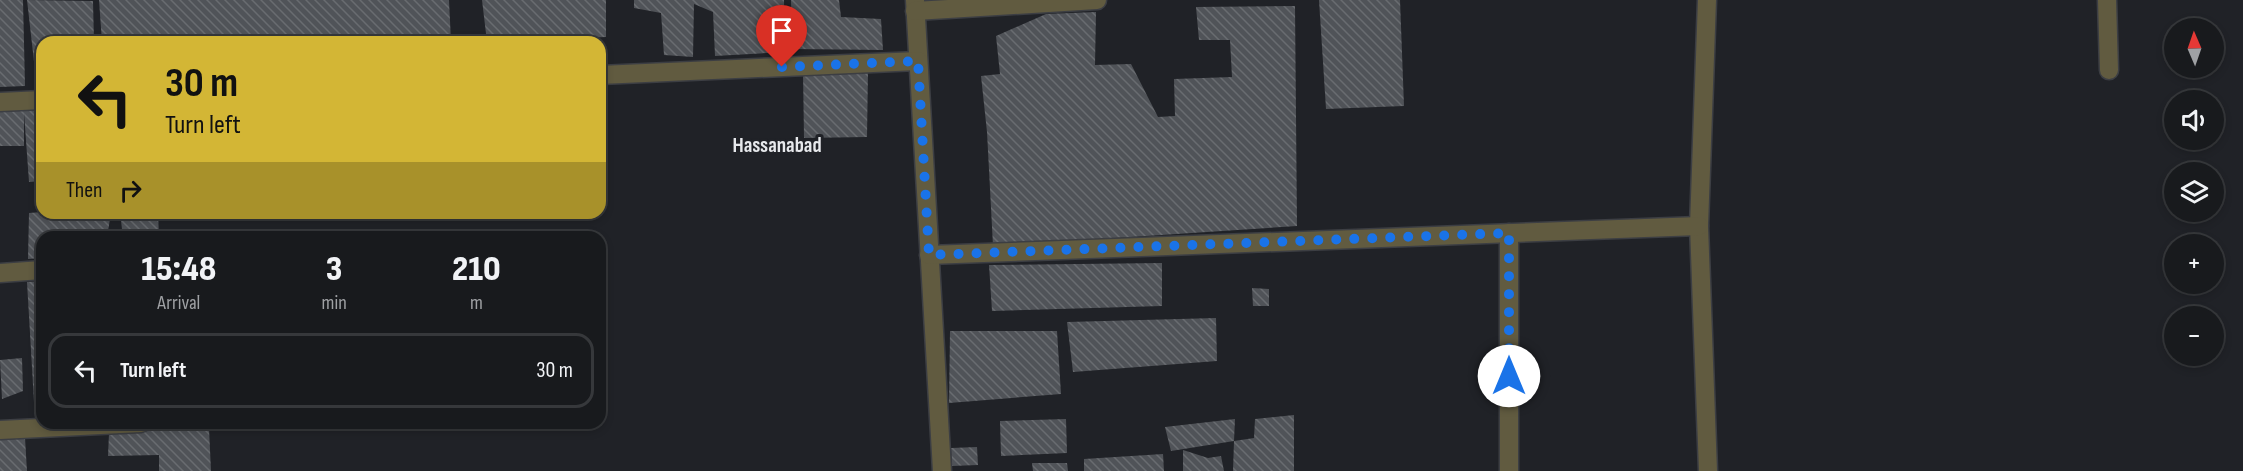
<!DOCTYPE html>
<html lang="en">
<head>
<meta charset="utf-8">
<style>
	body { margin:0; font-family:"Sofia Sans Condensed",sans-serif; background:#212326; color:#f1f3f6; height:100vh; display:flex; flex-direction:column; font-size:22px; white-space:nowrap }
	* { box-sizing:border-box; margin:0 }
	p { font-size:20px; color:#9fa1a4 }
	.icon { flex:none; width:33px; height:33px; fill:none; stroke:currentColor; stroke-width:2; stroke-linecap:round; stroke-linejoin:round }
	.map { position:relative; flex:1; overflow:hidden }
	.side { position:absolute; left:36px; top:231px; width:570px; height:198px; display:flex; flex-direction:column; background:#181a1d; border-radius:18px; box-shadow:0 3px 9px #0003,0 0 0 2px #36383b }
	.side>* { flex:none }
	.guide { position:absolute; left:36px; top:36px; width:570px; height:183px; border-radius:18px; box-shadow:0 3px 9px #0003,0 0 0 2px #36383b; background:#d3b635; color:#111; overflow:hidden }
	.needle { width:39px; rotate:358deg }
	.fabs { position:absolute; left:2164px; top:18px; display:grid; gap:12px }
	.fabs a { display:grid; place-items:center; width:60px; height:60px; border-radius:50%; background:#181a1d; box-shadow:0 3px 9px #0003,0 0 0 2px #36383b; font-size:30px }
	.pin { position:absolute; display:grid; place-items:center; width:51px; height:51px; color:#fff; margin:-62px -26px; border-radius:50% 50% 50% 0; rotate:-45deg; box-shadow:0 0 6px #0007 }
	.pin .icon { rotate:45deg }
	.me { position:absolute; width:66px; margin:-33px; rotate:0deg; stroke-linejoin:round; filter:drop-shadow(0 0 4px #0008) }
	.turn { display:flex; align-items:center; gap:21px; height:126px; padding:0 30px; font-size:27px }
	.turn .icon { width:78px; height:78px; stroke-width:2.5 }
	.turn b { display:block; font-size:42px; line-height:51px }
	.then { display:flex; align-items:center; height:57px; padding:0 30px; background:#0003; gap:12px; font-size:22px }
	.eta { display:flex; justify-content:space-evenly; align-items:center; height:102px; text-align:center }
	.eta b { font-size:36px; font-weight:800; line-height:42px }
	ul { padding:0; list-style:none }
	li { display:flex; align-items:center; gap:18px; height:75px; margin:0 12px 9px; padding:0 18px; border:3px solid #36383b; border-radius:18px }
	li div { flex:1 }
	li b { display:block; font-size:22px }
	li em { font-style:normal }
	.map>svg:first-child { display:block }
	.building { fill:url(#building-back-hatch) }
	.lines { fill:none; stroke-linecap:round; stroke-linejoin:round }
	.minor-casing { stroke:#3c3e43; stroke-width:21 }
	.minor { stroke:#615b40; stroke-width:18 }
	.route { stroke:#1a73e8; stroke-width:10; stroke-dasharray:0 18 }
	.labels { text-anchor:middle; stroke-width:6; stroke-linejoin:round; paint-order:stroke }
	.neighbourhood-label { font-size:21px; font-weight:bold; fill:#e7e9ec; stroke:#202227 }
</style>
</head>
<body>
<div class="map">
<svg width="2243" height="471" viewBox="0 0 2243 471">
	<defs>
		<pattern id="building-back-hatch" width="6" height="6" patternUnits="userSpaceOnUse" patternTransform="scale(1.5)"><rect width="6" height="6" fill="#505358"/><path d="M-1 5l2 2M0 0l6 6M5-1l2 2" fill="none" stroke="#696c70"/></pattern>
	</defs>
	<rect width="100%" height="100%" fill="#202227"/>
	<g class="building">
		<path d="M0,0H23L25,86L0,87Z"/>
		<path d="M27,0L93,1L94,42H42V78L36,79Z"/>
		<path d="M99,0H449L451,42H102Z"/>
		<path d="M482,0H606V37L560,39V42H537V40L524,39V42H487Z"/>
		<path d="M634,0H784L785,52L715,56L713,12L694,4L693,57L664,55L661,13L634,8Z"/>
		<path d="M791,0H839L841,17L881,19L883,50L792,49Z"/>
		<path d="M1319,0H1400L1404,106L1326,109Z"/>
		<path d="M1295,6L1297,226L993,246L987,132L981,76L1000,74L996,36L1046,14L1096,12L1095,65L1131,64L1158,117L1175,116L1174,79L1232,77L1230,40H1199L1196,7Z"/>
		<path d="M868,71L867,137L804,138L803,72Z"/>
		<path d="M0,105H42V181L29,182L24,113V146H0Z"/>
		<path d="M42,212L111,213L107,237H42V258L28,259L29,213Z"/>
		<path d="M120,213H158L159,237H123Z"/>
		<path d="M1162,263V306L992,311L989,265Z"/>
		<path d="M42,281V418L35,419L27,282Z"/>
		<path d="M1252,288L1269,289V306H1253Z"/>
		<path d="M1216,318L1217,361L1073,372L1067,322Z"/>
		<path d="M950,331H1057L1061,394L949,403Z"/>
		<path d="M22,358L23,391L2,399L0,360Z"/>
		<path d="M1294,415V471H1233L1234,441L1171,451L1165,427L1235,419L1234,441L1254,438L1255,419Z"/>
		<path d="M1066,419L1067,453L1001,456L1000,421Z"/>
		<path d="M209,428L211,471H159V455L108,456L109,433Z"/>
		<path d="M0,433L25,438L27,471H0Z"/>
		<path d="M977,447L978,465L952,466L951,448Z"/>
		<path d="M1183,450L1208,458L1221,456L1224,471H1183Z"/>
		<path d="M1163,454L1164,471H1084V459Z"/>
		<path d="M1032,463H1067L1068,471H1033Z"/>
	</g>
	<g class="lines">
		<g class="minor-casing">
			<g id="minor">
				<path d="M915,0L942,471"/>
				<path d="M1707,0L1699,226L1708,471"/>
				<path d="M2107,0L2109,70"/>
				<path d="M915,11L1097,0"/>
				<path d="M600,75L918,61"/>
				<path d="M0,102L42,100"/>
				<path d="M1509,233V471"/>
				<path d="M929,255L1699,226"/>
				<path d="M0,273L42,270"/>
				<path d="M0,430L141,423"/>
			</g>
		</g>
		<use href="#minor" class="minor"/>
	</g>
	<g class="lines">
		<path class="route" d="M782,67L918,61L929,255L1509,233V376"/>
	</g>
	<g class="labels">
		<g class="neighbourhood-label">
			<text x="777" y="152">Hassanabad</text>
		</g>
	</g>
</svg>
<div class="fabs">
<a><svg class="needle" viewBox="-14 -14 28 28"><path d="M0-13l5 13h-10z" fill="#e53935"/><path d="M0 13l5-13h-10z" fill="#9fa1a4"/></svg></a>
<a><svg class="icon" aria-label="sound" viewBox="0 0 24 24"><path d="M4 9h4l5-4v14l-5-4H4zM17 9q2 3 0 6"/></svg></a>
<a><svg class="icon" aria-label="layers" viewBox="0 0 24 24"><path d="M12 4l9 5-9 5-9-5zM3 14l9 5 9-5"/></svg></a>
<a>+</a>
<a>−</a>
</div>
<div class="pin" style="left:782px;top:67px;background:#d93025"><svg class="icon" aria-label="arrive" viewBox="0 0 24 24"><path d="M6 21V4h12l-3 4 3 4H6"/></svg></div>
<svg class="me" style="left:1509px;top:376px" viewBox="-20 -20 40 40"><circle r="19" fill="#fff"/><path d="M0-13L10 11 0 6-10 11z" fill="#1a73e8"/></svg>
<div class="guide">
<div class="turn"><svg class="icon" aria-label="left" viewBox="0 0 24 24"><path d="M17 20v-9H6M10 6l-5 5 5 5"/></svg><div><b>30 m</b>Turn left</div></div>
<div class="then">Then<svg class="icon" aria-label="right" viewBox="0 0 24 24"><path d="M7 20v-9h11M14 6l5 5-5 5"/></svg></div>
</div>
<section class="side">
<div class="eta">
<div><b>15:48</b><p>Arrival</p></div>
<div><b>3</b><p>min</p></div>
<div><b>210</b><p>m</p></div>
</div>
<ul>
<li><svg class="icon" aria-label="left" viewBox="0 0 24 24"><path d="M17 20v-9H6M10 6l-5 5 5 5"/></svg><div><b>Turn left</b></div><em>30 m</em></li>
</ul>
</section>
</div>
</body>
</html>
